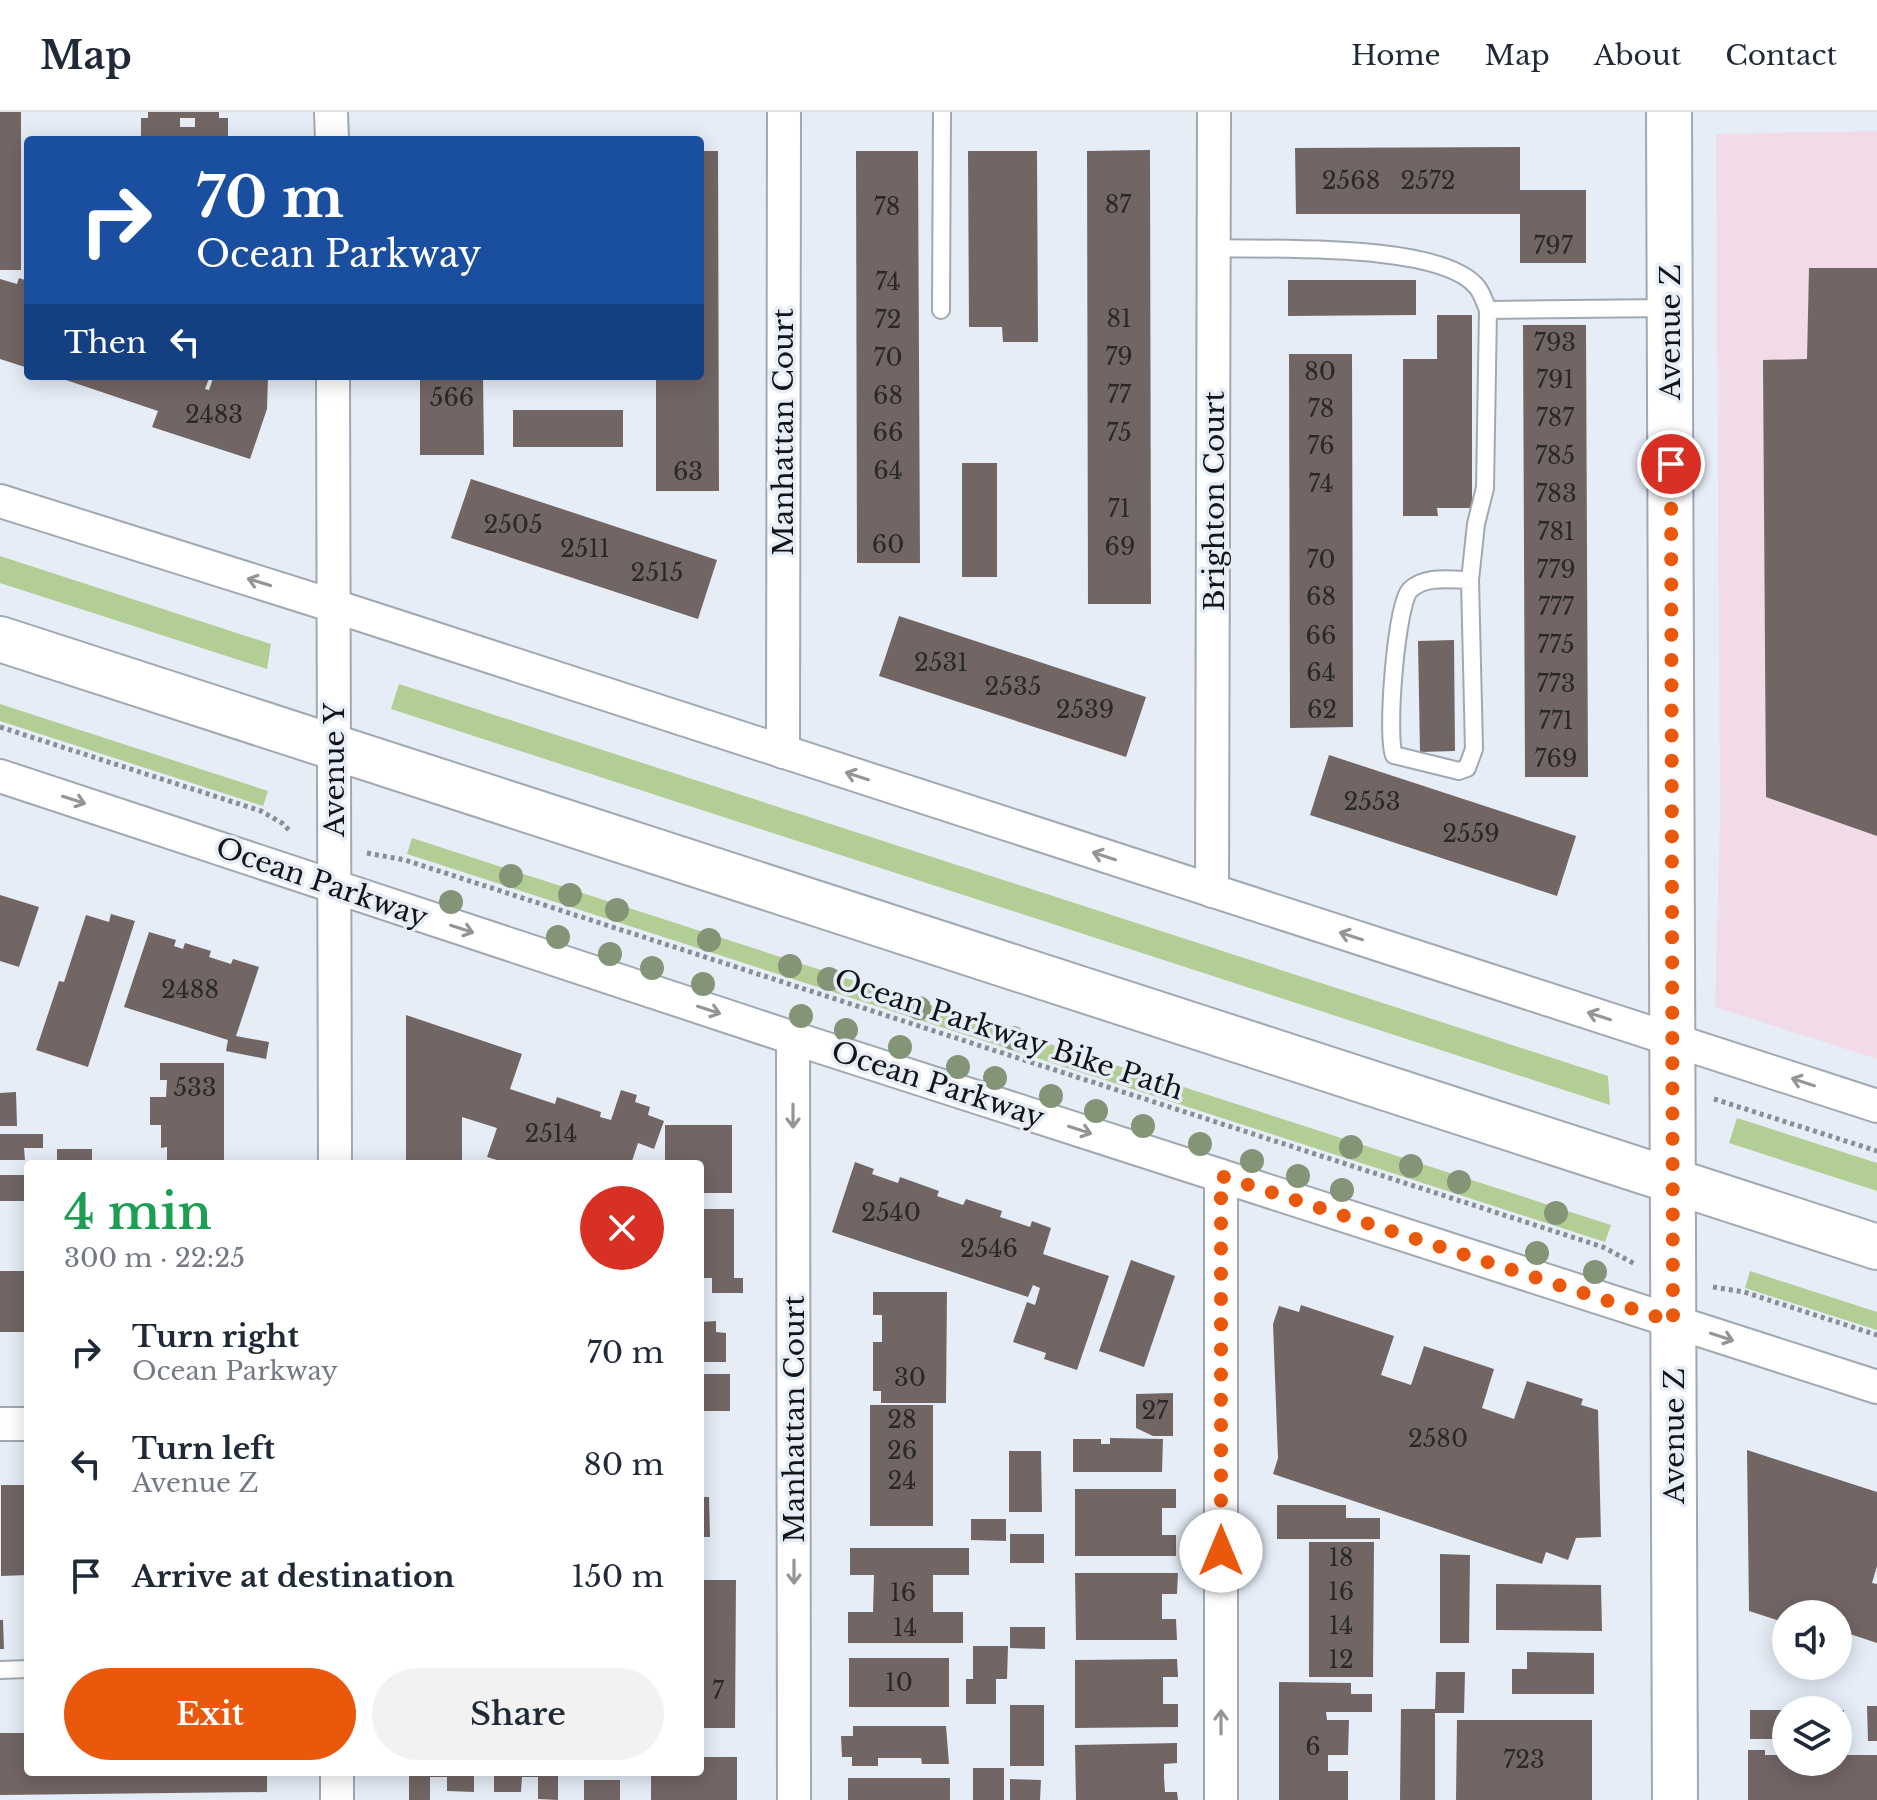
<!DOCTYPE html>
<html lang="en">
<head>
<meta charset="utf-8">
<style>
	body { margin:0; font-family:"Libre Baskerville",serif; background:#f2f2f3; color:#1f2937; height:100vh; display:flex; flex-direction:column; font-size:30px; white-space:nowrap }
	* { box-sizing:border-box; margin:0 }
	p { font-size:26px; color:#747a83 }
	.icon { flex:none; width:44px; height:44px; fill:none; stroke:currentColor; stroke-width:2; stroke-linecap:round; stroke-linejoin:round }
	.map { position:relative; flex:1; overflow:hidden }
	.drawer { position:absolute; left:24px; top:1048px; width:680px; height:616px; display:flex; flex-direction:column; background:#fff; border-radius:8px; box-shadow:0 4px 20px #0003 }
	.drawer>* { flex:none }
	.hud { position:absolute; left:24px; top:24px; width:680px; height:244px; border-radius:8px; box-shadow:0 4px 20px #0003; background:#1a4fa0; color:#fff; overflow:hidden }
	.tools { position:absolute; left:1772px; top:1488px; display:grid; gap:16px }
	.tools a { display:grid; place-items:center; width:80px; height:80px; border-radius:50%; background:#fff; box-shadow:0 4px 20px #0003; font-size:40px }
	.pin { position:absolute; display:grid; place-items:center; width:68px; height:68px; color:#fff; margin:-34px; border:4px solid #fff; border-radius:50%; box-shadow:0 2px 8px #0007 }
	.me { position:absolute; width:88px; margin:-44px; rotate:0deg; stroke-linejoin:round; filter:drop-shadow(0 0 6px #0008) }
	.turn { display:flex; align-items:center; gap:28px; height:168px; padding:0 40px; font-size:36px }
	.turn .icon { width:104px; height:104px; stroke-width:2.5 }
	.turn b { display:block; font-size:56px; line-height:68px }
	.then { display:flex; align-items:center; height:76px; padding:0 40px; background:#0003; gap:16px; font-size:30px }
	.round { display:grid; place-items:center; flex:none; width:84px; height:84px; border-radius:42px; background:#f2f2f3 }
	.summary { display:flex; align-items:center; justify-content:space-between; height:136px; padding:0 40px }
	h1 { font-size:48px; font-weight:600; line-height:60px; color:#1e9e55 }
	.button { display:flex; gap:16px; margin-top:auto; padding:16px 40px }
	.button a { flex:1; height:92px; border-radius:48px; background:#ea580c; color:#fff; font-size:32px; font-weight:600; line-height:92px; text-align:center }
	.button a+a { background:#f2f2f3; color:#1f2937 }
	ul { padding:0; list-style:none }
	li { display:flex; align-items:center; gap:24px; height:112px; padding:0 40px }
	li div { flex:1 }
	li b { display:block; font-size:30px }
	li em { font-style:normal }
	header { display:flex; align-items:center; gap:48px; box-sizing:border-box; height:112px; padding:0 40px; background:#fff; border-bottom:2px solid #e0e1e3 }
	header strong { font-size:38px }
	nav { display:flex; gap:44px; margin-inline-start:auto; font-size:28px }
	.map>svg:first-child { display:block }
	.medical { fill:#f2dbe8 }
	.green { fill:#b2ce95 }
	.building { fill:#726665; fill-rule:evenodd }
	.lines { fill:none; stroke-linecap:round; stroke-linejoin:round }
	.lane-casing { stroke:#a1a8b1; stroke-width:20 }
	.street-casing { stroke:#a1a8b1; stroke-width:36 }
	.secondary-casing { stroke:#a1a8b1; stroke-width:48 }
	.primary-casing { stroke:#a1a8b1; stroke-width:48 }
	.path { stroke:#898d94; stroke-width:5; stroke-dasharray:4 4; stroke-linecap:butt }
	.lane { stroke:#fff; stroke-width:16 }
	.street { stroke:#fff; stroke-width:32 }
	.secondary { stroke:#fff; stroke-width:44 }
	.primary { stroke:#fff; stroke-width:44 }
	.tree { fill:#849577 }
	.oneway { stroke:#949597 }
	.route { stroke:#ea580c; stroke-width:14; stroke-dasharray:0 25.2 }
	.labels { text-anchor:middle; stroke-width:7; stroke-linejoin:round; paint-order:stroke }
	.number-label { font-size:24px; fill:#2a282a }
	.street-label { font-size:28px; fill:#121417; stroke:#e6edf7 }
</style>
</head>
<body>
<header>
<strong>Map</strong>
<nav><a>Home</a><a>Map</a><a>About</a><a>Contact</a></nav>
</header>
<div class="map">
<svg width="1877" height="1688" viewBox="0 0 1877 1688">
	<rect width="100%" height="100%" fill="#e6edf7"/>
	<path class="medical" d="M1877,19V947L1715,895L1720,705L1716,22Z"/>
	<g class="green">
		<path d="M0,444L271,532L267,557L0,471Z"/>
		<path d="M399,572L1608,964L1610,993L391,597Z"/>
		<path d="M0,592L268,679L263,694L0,609Z"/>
		<path d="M412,726L1611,1113L1605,1130L407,742Z"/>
		<path d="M1737,1006L1877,1051V1079L1729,1031Z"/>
		<path d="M1750,1159L1877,1200V1218L1745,1176Z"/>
	</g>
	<g class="building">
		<rect x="0" y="0" width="21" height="158"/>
		<path d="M148,0H219V6H228V28H141V6H148ZM180,6H195V15H180Z"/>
		<path d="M1520,35V78H1586V151H1520V102H1296L1295,36Z"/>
		<path d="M1150,38L1151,492H1088L1087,39Z"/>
		<path d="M700,39H718L719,379H656V264H700Z"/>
		<path d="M856,39H918L920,451H857Z"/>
		<path d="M968,39H1037L1038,230H1003L1002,215H969Z"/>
		<path d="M1809,156H1877V724L1766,685L1763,248L1807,247Z"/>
		<path d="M19,166L28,169V256L0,247V167L17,172Z"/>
		<path d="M1288,168H1416V203L1288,204Z"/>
		<path d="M1437,203H1472V396H1437L1438,404H1403V247H1437Z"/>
		<path d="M1523,213H1586L1588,665H1525Z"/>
		<path d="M1289,242H1352L1353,615L1290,616Z"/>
		<path d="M54,264H210L205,277L209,278L214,264H268L267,297L250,347L152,315L158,299Z"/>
		<path d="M420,264H483L484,343H420Z"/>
		<rect x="513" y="298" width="110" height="37"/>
		<rect x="962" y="351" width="35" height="114"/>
		<path d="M471,367L717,448L698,507L451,426Z"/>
		<path d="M899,504L1146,585L1126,645L879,564Z"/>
		<path d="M1454,528L1455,639L1420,640L1418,529Z"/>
		<path d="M1329,643L1576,724L1557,784L1310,703Z"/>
		<path d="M0,783L39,795L19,855L0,849Z"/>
		<path d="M111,802L135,809L88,955L36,938L59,869L64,870L86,803L109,810Z"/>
		<path d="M149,820L176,828L174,834L183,837L185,831L211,839L209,845L231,852L233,847L259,855L236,924L269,930L266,947L226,939L228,928L124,895Z"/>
		<path d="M406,903L522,942L510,977L555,992L557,985L601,1000L600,1005L611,1008L621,978L637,983L635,990L650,995L648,1003L664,1009L654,1037L638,1031L631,1052H510L487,1045L497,1016L462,1005V1052H406Z"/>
		<path d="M160,951H224V1052H167V1035L161,1036V1013H150V985H166L167,968H160Z"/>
		<path d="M16,980L17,1014H0V981Z"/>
		<path d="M665,1013H732V1081H700V1052H665Z"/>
		<path d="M0,1022H43V1036H24L25,1048H0Z"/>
		<rect x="57" y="1037" width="35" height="15"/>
		<path d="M855,1050L874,1057L872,1062L898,1071L900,1065L939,1079L937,1084L963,1093L966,1087L1002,1099L1000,1105L1030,1115L1032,1109L1051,1116L1043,1142L1109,1164L1077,1258L1044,1247L1046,1241L1013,1230L1027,1190L1035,1193L1040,1176L1033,1173L1028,1185L832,1120Z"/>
		<path d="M0,1063H28V1086H24V1089H0Z"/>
		<path d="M700,1097H734V1166H743V1181H712V1166H700Z"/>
		<path d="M1131,1148L1175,1164L1144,1255L1099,1239Z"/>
		<rect x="0" y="1159" width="28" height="61"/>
		<path d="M873,1180H947L946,1291H881V1279H873V1230H882V1203H873Z"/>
		<path d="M1301,1193L1394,1224L1381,1263L1411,1273L1424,1234L1494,1257L1482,1296L1514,1307L1527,1269L1583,1287L1581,1293L1598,1298L1601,1425L1576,1426L1568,1448L1546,1440L1542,1452L1273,1362L1278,1346L1273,1212L1279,1194L1299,1200Z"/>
		<path d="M716,1209V1220L726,1221V1250H700V1210Z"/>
		<rect x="700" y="1262" width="30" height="37"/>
		<path d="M1173,1281V1324H1153L1136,1316V1282Z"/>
		<rect x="870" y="1293" width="63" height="121"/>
		<path d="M1110,1326L1163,1327L1162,1360H1073V1327H1101V1332H1110Z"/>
		<path d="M1747,1338L1877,1380V1454L1872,1471L1877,1472V1531L1838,1518V1502H1786V1511L1749,1499Z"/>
		<path d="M1009,1339H1041L1042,1400H1009Z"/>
		<path d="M1,1373H28V1463L1,1464Z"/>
		<path d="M1075,1377H1176V1396H1162V1423H1176V1444H1075Z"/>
		<path d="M700,1385H709L710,1425H700Z"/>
		<path d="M1277,1393H1346V1406H1380V1427H1277Z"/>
		<path d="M971,1407H1006V1429L971,1428Z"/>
		<rect x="1010" y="1422" width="34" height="29"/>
		<path d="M1309,1430H1374L1373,1565H1309Z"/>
		<path d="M850,1436H969V1463H933V1500H963V1531H848V1500H873L874,1463H850Z"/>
		<path d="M1440,1442L1470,1443L1469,1531H1440Z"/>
		<path d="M1075,1461H1178L1177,1482H1162V1507H1176L1177,1528H1076Z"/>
		<path d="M700,1468H736L735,1616H700Z"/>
		<path d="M1496,1472L1601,1473L1602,1519L1496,1518Z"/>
		<path d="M0,1508H3L4,1537H0Z"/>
		<path d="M1010,1515H1045V1537L1010,1536Z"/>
		<path d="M973,1534H1008L1007,1567H996V1592H966V1567H973Z"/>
		<path d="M1527,1540L1594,1541V1582H1512V1557H1527Z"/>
		<rect x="849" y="1546" width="100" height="49"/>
		<path d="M1177,1547L1178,1565H1163V1592H1178V1615L1075,1616V1548Z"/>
		<path d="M1436,1560H1465L1464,1601H1435V1688H1400L1401,1597H1435Z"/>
		<path d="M1279,1570L1351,1571V1582H1372V1600H1326L1327,1608H1349L1348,1643H1328V1659H1348V1688H1279Z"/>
		<rect x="1010" y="1593" width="34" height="61"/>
		<path d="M1867,1594H1877V1629H1868Z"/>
		<rect x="1750" y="1598" width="36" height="29"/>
		<path d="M1838,1598H1844L1843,1627H1838Z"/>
		<path d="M1457,1608H1592V1688H1456Z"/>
		<path d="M853,1614H946L949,1652H922L921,1646H878V1654H852V1645H842L841,1624H853Z"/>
		<path d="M0,1621H28V1660H267V1680L0,1683Z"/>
		<path d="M1177,1631V1651L1164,1652V1665L1165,1680H1177L1178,1688H1076L1075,1633Z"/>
		<path d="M1748,1638H1765V1643H1786V1650H1838V1643H1877V1688H1748Z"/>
		<path d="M700,1645H737V1688H651V1660H700Z"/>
		<rect x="973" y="1656" width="31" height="32"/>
		<path d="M409,1660H474V1680L447,1679V1665H430V1688H409Z"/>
		<path d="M494,1660H558V1688L538,1687V1665H522L521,1680H494Z"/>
		<rect x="848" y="1666" width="102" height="22"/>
		<path d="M1010,1667L1041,1668L1040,1688H1010Z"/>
		<rect x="584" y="1668" width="36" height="20"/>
	</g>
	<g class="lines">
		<g class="lane-casing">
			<g id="lane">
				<path d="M1214,136C1272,138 1441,130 1477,175C1482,181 1485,191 1488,198"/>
				<path d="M941,198L942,0"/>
				<path d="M1470,468C1452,468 1425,463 1410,478C1396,493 1386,623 1394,643L1459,659L1467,656L1474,637L1470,468L1476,412L1485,376L1488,198L1669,196"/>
				<path d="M0,1558L28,1557"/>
			</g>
		</g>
		<g class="street-casing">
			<g id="street">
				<path d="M331,0L332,28"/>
				<path d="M333,264L335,1052"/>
				<path d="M0,389L334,494L1877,994"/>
				<path d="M783,640L784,0"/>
				<path d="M0,664L793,926L1877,1275"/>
				<path d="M1212,779L1214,0"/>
				<path d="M793,926L794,1688"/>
				<path d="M1221,1064V1688"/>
				<path d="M0,1312H28"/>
				<path d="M337,1660V1688"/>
			</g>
		</g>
		<g class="secondary-casing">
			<path id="secondary" d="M1669,0L1675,1688"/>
		</g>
		<g class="primary-casing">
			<path id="primary" d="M0,527L1877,1135"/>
		</g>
		<g class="path">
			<path d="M0,615L261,699L282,711L291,720"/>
			<path d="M367,741L405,748L1603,1135L1635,1152"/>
			<path d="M1714,987L1877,1039"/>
			<path d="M1713,1175L1744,1180L1877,1223"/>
		</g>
		<use href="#lane" class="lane"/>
		<use href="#street" class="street"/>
		<use href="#secondary" class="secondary"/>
		<use href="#primary" class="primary"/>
	</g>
	<g class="tree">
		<circle cx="511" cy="764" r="12"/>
		<circle cx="570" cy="783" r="12"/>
		<circle cx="451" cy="790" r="12"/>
		<circle cx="617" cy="798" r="12"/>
		<circle cx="558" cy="825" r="12"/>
		<circle cx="709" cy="828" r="12"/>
		<circle cx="610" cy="842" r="12"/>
		<circle cx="790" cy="854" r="12"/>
		<circle cx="652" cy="856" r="12"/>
		<circle cx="829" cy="867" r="12"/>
		<circle cx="703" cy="872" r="12"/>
		<circle cx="919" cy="896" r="12"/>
		<circle cx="801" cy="904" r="12"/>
		<circle cx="846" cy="918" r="12"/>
		<circle cx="1013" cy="926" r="12"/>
		<circle cx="900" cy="935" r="12"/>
		<circle cx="958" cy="955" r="12"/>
		<circle cx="995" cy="966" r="12"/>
		<circle cx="1051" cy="984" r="12"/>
		<circle cx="1096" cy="999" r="12"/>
		<circle cx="1143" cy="1014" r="12"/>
		<circle cx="1200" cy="1032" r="12"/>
		<circle cx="1351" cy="1035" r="12"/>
		<circle cx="1252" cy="1049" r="12"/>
		<circle cx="1411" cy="1054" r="12"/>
		<circle cx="1298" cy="1064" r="12"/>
		<circle cx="1459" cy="1070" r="12"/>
		<circle cx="1342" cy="1078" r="12"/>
		<circle cx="1556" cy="1101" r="12"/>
		<circle cx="1537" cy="1141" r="12"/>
		<circle cx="1595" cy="1160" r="12"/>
	</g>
	<defs><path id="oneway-shaft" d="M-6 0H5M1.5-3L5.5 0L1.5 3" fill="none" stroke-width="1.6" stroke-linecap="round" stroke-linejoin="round" transform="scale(2)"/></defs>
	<g class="oneway">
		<use href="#oneway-shaft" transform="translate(259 470) rotate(-163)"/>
		<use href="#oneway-shaft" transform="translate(857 664) rotate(-162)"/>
		<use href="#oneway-shaft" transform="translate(74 688) rotate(18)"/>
		<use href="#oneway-shaft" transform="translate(1104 744) rotate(-162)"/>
		<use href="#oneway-shaft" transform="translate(462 817) rotate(18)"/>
		<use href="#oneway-shaft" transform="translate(1351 824) rotate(-162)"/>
		<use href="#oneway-shaft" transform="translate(709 898) rotate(18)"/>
		<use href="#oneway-shaft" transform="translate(1599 904) rotate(-162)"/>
		<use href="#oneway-shaft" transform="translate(1803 970) rotate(-162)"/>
		<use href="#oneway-shaft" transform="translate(793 1004) rotate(90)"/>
		<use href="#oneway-shaft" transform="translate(1080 1018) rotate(18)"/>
		<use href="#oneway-shaft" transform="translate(1722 1225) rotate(18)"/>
		<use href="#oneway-shaft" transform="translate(794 1460) rotate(90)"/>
		<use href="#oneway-shaft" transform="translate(1221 1610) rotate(-90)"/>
	</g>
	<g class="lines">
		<path class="route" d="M1221,1439V1064L1673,1210L1671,352"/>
	</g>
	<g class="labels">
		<g class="number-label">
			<text x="1351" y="77">2568</text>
			<text x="1428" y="77">2572</text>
			<text x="1118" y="101">87</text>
			<text x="887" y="103">78</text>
			<text x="1553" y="142">797</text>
			<text x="888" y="178">74</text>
			<text x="1119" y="215">81</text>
			<text x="888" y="216">72</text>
			<text x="1555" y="239">793</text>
			<text x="1119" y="253">79</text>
			<text x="888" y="254">70</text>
			<text x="1320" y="268">80</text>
			<text x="1555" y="276">791</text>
			<text x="1119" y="291">77</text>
			<text x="888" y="292">68</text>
			<text x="452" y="294">566</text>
			<text x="1321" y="305">78</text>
			<text x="214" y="311">2483</text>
			<text x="1555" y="314">787</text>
			<text x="888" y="329">66</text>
			<text x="1119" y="329">75</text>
			<text x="1321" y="342">76</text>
			<text x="1555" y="352">785</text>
			<text x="888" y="367">64</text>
			<text x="688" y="368">63</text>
			<text x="1321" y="380">74</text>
			<text x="1556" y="390">783</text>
			<text x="1119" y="405">71</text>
			<text x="513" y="421">2505</text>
			<text x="1556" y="428">781</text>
			<text x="888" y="441">60</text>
			<text x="1120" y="443">69</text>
			<text x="585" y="445">2511</text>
			<text x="1321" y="456">70</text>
			<text x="1556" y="466">779</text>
			<text x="657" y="469">2515</text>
			<text x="1321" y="493">68</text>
			<text x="1556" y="503">777</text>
			<text x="1321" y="532">66</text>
			<text x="1556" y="541">775</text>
			<text x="941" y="559">2531</text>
			<text x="1321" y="569">64</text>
			<text x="1556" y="580">773</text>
			<text x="1013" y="583">2535</text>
			<text x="1085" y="606">2539</text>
			<text x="1322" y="606">62</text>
			<text x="1556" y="617">771</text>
			<text x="1556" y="655">769</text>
			<text x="1372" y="698">2553</text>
			<text x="1471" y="730">2559</text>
			<text x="190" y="886">2488</text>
			<text x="195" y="984">533</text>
			<text x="551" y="1030">2514</text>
			<text x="891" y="1109">2540</text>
			<text x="989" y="1145">2546</text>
			<text x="910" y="1274">30</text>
			<text x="1155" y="1307">27</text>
			<text x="902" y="1316">28</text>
			<text x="1438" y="1335">2580</text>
			<text x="902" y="1347">26</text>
			<text x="902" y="1377">24</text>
			<text x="1341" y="1454">18</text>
			<text x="1341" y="1488">16</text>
			<text x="903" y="1489">16</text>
			<text x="1341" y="1522">14</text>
			<text x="905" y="1524">14</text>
			<text x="1341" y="1556">12</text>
			<text x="899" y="1579">10</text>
			<text x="718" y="1587">7</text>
			<text x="1313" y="1643">6</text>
			<text x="1524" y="1656">723</text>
		</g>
		<g class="street-label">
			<text transform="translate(1670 220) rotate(-90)" y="10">Avenue Z</text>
			<text transform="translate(783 320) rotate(-90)" y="10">Manhattan Court</text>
			<text transform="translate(1214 389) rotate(-90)" y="10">Brighton Court</text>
			<text transform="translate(334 658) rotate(-90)" y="10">Avenue Y</text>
			<text transform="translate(322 770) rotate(19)" y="10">Ocean Parkway</text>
			<text transform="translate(1009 922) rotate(18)" y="10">Ocean Parkway Bike Path</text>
			<text transform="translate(938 972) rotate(18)" y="10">Ocean Parkway</text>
			<text transform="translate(794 1307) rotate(-90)" y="10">Manhattan Court</text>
			<text transform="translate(1674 1324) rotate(-90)" y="10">Avenue Z</text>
		</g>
	</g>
</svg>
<div class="tools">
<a><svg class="icon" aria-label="sound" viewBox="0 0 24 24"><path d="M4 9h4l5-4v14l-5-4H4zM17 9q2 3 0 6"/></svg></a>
<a><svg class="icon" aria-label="layers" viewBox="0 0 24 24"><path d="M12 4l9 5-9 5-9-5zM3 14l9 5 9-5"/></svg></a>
</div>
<div class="pin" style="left:1671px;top:352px;background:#d93025"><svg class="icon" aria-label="arrive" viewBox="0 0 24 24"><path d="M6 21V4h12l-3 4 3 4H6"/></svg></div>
<svg class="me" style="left:1221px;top:1439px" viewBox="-20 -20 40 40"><circle r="19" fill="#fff"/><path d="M0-13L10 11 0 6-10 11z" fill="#ea580c"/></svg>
<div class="hud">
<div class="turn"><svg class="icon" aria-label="right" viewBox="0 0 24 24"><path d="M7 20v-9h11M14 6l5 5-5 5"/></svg><div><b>70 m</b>Ocean Parkway</div></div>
<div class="then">Then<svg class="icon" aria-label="left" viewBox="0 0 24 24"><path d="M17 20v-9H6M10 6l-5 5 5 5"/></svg></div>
</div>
<section class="drawer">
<div class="summary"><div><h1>4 min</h1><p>300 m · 22:25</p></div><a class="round" style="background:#d93025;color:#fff"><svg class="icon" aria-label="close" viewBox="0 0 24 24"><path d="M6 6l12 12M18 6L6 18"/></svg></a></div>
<ul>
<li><svg class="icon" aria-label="right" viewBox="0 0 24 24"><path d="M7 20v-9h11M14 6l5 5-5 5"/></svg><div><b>Turn right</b><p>Ocean Parkway</p></div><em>70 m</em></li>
<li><svg class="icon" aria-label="left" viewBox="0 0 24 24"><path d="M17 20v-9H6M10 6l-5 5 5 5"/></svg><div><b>Turn left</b><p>Avenue Z</p></div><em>80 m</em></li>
<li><svg class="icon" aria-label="arrive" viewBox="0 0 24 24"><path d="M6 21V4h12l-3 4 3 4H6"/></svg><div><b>Arrive at destination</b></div><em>150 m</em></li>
</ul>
<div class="button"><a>Exit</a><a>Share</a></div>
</section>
</div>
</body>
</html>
